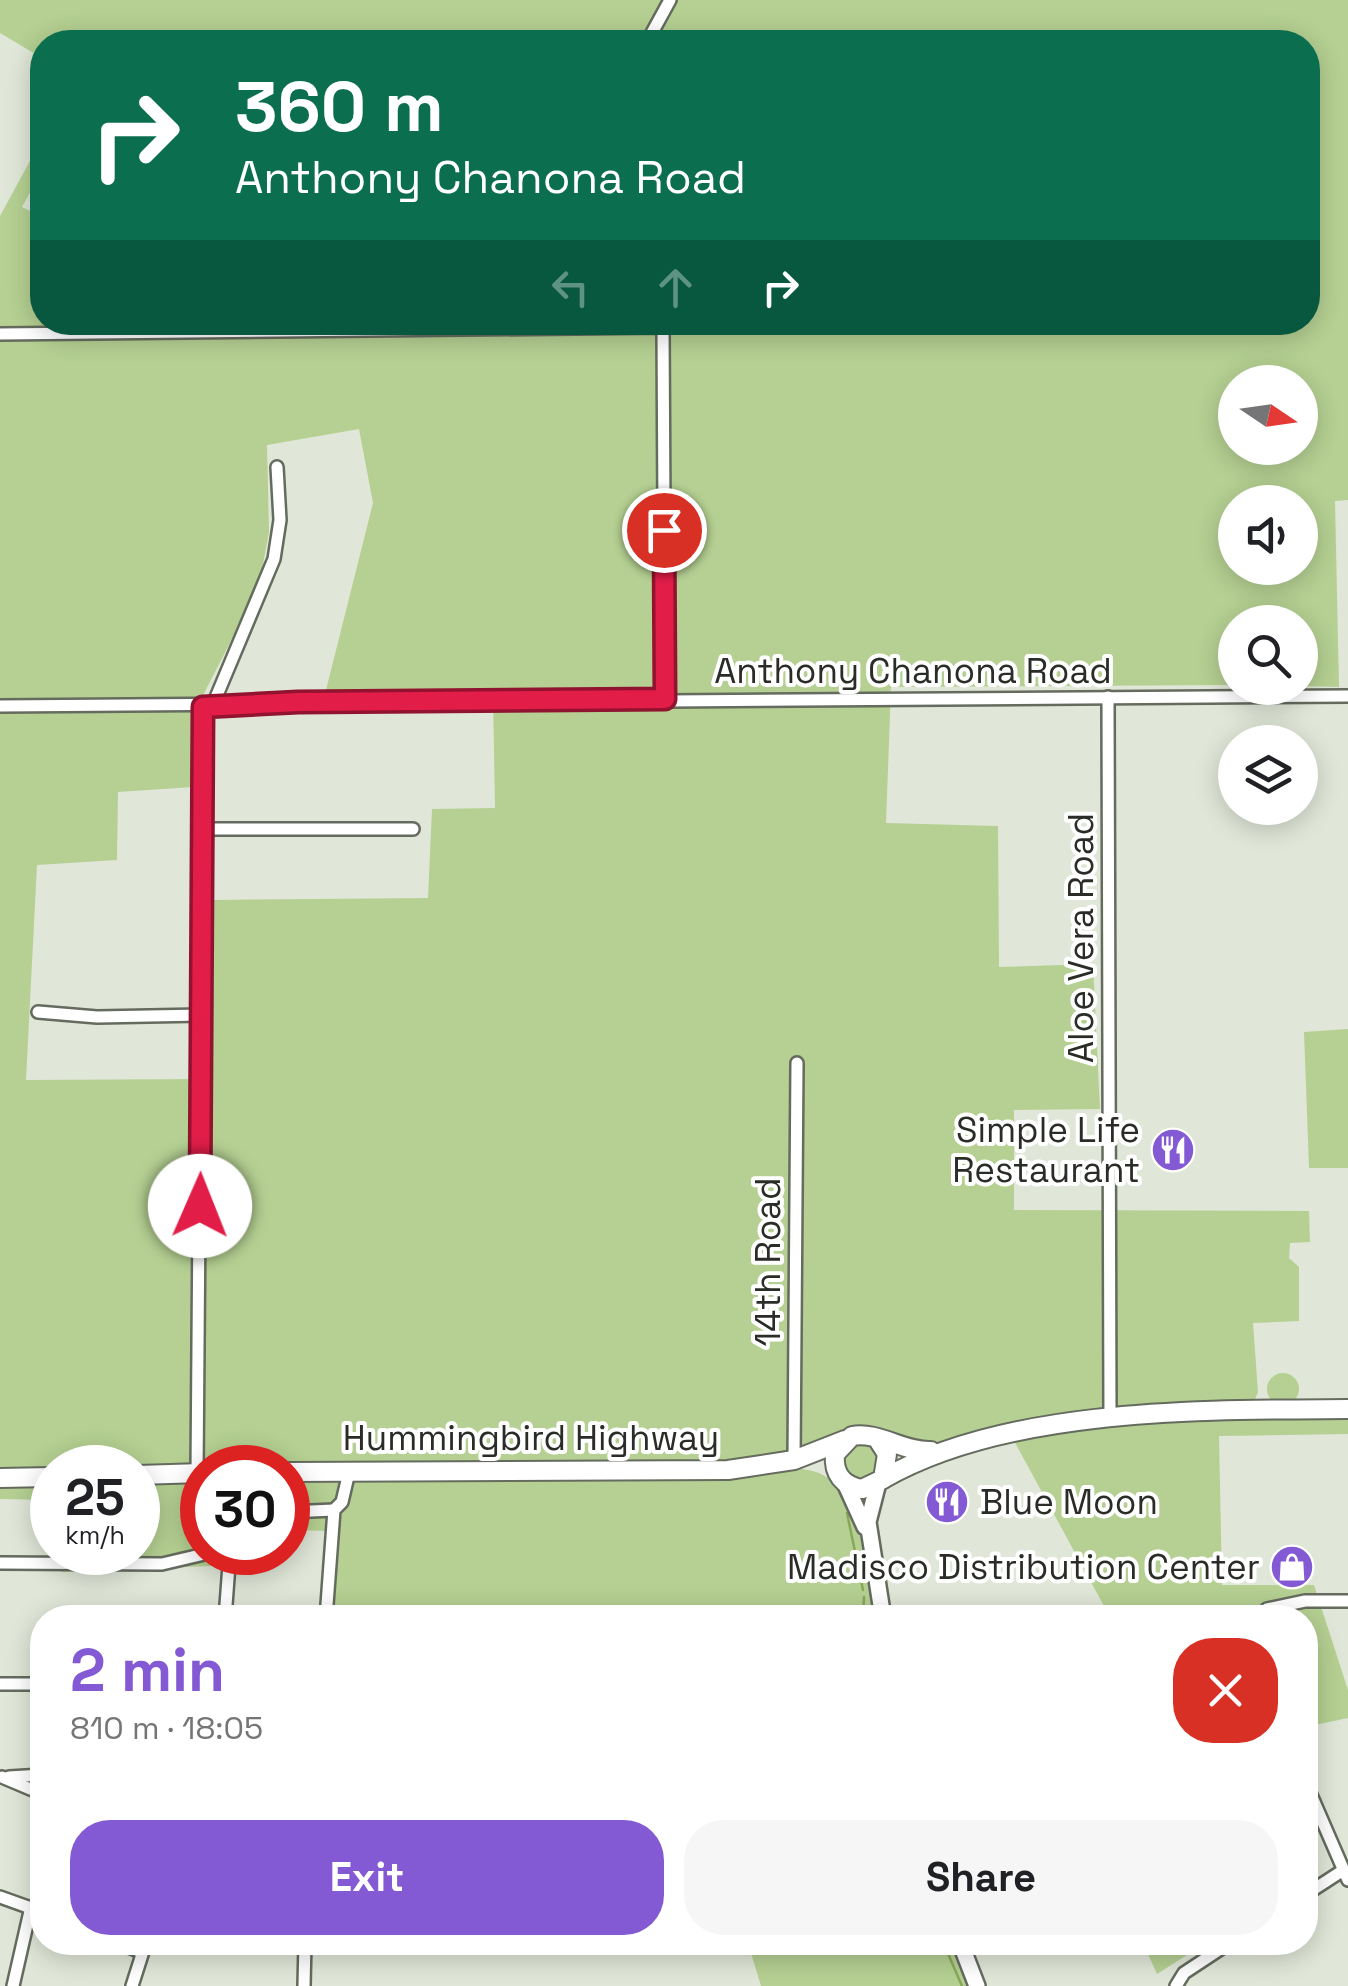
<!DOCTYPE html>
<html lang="en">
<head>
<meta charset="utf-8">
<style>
	body { margin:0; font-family:"Space Grotesk",sans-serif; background:#f6f6f6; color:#202124; height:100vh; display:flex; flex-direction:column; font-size:38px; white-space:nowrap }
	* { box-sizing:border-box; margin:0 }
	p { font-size:32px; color:#757577 }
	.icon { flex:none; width:55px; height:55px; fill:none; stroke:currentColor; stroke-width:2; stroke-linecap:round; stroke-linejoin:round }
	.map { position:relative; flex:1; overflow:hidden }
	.side { position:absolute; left:30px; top:1605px; width:1288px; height:350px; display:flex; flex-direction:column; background:#fff; border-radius:40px; box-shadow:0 5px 25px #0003 }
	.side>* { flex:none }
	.hud { position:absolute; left:30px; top:30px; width:1290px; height:305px; border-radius:40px; box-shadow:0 5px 25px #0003; background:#0b6e4f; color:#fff; overflow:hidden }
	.needle { width:65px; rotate:103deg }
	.buttons { position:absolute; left:1218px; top:365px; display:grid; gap:20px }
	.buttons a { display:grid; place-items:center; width:100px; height:100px; border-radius:50%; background:#fff; box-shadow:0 5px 25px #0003; font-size:50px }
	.speed { position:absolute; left:30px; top:1445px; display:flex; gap:20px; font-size:50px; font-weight:700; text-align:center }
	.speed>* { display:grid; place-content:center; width:130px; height:130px; border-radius:50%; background:#fff; box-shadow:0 5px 25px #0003; line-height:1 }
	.speed small { font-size:25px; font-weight:400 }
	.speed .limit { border:15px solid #d22; background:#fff; color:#111 }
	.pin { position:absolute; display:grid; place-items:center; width:85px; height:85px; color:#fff; margin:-42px; border:5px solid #fff; border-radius:50%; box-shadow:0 2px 10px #0007 }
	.me { position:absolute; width:110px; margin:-55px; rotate:1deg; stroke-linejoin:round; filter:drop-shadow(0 0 8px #0008) }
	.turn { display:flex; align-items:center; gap:35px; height:210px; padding:0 40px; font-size:45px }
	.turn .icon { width:130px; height:130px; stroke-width:2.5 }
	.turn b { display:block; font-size:70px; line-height:85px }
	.lanes { display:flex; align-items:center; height:95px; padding:0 40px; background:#0003; justify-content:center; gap:50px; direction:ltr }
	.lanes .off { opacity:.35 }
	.round { display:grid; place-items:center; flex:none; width:105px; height:105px; border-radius:40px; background:#f6f6f6 }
	.summary { display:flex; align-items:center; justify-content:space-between; height:170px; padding:0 40px }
	h1 { font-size:60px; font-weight:700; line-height:75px; color:#845ad4 }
	.action { display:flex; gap:20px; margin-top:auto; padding:20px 40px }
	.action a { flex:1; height:115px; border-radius:40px; background:#845ad4; color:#fff; font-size:40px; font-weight:700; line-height:115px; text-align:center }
	.action a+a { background:#f6f6f6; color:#202124 }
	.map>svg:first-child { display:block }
	.green { fill:#b5d092; fill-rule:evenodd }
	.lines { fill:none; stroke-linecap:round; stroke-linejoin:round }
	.stream { stroke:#88a859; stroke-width:2.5 }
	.street-casing { stroke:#656b5e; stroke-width:16 }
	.secondary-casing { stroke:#656b5e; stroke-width:20 }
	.primary-casing { stroke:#656b5e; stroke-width:22 }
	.street { stroke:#fff; stroke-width:11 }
	.secondary { stroke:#fff; stroke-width:15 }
	.primary { stroke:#fff; stroke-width:18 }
	.route-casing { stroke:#92132f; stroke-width:25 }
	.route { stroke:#e11d48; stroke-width:18 }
	.labels { text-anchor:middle; stroke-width:8; stroke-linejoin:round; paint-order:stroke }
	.street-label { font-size:35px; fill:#2a2d27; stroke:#fff }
	.poi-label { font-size:35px; fill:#2a2d27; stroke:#fff; text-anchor:end }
</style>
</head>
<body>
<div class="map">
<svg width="1348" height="1986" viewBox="0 0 1348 1986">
	<rect width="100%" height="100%" fill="#e0e7d8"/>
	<g class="green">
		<path d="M0,0H1348V500L1335,501L1339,687L1300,686V622H1235V685L891,687L886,823L998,826L999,967L1093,964L1100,1109L1014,1110V1210L1309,1211L1310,1242L1290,1243L1289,1258L1299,1267V1321L1253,1323L1258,1392L1253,1404L976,1434L924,1446L860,1427L824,1445L728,1464L52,1468V1473H0V216L42,139V171L22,207L42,217V322H1308V42H42V58L0,33ZM1235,382H1300V448H1235ZM359,429L373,503L325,694L493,691L495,808L432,809L428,898L212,900L209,1079L26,1080L37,865L117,860L118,792L193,787L192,717L259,586L269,532L267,445ZM1235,502H1300V568H1235Z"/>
		<path d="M1348,1029V1168H1309L1304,1032Z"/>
		<circle cx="1283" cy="1389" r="16"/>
		<path d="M1348,1415V1434L1219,1436L1222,1585H1314L1348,1690V1718L1305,1727V1618L1110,1617L1013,1439L1174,1420Z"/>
		<circle cx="862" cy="1462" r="19"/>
		<path d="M802,1469C839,1473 851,1502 860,1535L873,1533L886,1617H324L331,1531L288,1530V1483L651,1479Z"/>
		<path d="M138,1484H202V1552L242,1553L236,1565L62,1572L61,1553L138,1552Z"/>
		<path d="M0,1485H52V1500L0,1499Z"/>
		<path d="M748,1943H960L977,1986H761Z"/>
		<path d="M1143,1943H1206L1157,1974Z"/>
	</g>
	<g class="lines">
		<g class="stream">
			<path d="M847,1513L863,1590"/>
			<path d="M863,1618L864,1597"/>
			<path d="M943,1942L962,1986"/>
		</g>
		<g class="street-casing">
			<g id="street">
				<path d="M647,42L670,0"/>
				<path d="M0,334L663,327L665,699"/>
				<path d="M1108,697L1110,1420"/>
				<path d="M0,706L1348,696"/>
				<path d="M212,707L274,559L280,520L277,467"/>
				<path d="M204,829H413"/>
				<path d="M38,1012L97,1017L202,1015"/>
				<path d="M794,1460L797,1063"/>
				<path d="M197,1473L203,707"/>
				<path d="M288,1512L334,1510"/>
				<path d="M0,1563L162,1564L213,1552"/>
				<path d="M225,1618L230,1552"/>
				<path d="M326,1618L334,1510L342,1502L349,1472"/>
				<path d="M1265,1618L1267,1609L1305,1601H1348"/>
				<path d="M0,1684H42"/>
				<path d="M2,1777L42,1794"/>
				<path d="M9,1777L42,1775"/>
				<path d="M1305,1781L1348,1880"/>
				<path d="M1305,1895L1342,1871"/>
				<path d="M0,1897L42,1912"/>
				<path d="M117,1942L141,1952"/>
				<path d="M13,1986L31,1907"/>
				<path d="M132,1986L146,1942"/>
				<path d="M304,1986L305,1942"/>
				<path d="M1176,1986L1184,1973L1231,1942"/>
			</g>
		</g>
		<g class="secondary-casing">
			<g id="secondary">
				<path d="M845,1483L865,1527"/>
				<path d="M878,1483L868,1522L883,1618"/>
				<path d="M960,1942L977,1986"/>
			</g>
		</g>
		<g class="primary-casing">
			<g id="primary">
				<path d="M878,1440L887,1454L883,1479L862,1489C843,1486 833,1474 835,1454L852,1436C878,1431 903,1452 931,1451"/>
				<path d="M288,1472L728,1470L794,1460L845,1440"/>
				<path d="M138,1475L202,1473"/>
				<path d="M0,1478L52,1477"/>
				<path d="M883,1479C1008,1407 1206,1410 1348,1409"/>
			</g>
		</g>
		<use href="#street" class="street"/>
		<use href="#secondary" class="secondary"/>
		<use href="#primary" class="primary"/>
	</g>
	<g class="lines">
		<g class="route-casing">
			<path id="route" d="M200,1206L203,707L298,702L665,699L664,530"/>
		</g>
		<use href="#route" class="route"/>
	</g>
	<defs>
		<g id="restaurant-disc" transform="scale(2.25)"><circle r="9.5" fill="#845ad4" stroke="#fff"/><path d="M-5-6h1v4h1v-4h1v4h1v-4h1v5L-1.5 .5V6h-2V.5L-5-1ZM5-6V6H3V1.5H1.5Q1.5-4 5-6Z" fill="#fff"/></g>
		<g id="shop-disc" transform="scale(2.25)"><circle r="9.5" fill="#845ad4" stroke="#fff"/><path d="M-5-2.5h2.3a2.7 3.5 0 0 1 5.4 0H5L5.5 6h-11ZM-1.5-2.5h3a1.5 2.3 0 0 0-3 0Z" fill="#fff"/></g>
	</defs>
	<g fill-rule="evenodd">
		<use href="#restaurant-disc" x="1173" y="1150"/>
		<use href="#restaurant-disc" x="947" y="1502"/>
		<use href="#shop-disc" x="1292" y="1567"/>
	</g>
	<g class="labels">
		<g class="street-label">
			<text x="913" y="683">Anthony Chanona Road</text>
			<text transform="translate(1081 938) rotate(-90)" y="12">Aloe Vera Road</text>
			<text transform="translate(768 1262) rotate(-90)" y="12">14th Road</text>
			<text x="531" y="1450">Hummingbird Highway</text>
		</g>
		<g class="poi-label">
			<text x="1140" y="1142">Simple Life<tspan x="1140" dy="40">Restaurant</tspan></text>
			<text x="980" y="1514" text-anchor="start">Blue Moon</text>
			<text x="1260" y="1579">Madisco Distribution Center</text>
		</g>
	</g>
</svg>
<div class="buttons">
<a><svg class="needle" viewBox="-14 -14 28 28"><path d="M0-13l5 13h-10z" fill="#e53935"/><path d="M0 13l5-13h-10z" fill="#757577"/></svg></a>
<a><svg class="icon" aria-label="sound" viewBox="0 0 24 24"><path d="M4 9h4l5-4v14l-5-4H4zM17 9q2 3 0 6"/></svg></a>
<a><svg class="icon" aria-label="search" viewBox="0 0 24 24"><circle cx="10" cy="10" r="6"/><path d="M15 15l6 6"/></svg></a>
<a><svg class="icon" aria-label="layers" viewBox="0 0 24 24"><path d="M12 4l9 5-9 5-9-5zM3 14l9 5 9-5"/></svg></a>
</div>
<div class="speed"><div>25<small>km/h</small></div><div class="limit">30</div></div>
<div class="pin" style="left:664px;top:530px;background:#d93025"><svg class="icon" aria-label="arrive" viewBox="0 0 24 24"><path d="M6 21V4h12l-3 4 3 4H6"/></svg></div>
<svg class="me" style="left:200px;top:1206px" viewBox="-20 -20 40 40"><circle r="19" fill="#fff"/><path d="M0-13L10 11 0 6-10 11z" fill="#e11d48"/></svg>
<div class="hud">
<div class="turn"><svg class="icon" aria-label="right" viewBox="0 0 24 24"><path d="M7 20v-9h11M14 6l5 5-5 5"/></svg><div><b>360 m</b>Anthony Chanona Road</div></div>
<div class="lanes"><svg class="icon off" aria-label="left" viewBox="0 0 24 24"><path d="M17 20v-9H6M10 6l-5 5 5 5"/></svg><svg class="icon off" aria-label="ahead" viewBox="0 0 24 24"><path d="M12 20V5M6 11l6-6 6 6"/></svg><svg class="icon" aria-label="right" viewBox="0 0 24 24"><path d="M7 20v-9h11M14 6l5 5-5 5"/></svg></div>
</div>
<section class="side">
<div class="summary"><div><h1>2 min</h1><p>810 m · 18:05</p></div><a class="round" style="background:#d93025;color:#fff"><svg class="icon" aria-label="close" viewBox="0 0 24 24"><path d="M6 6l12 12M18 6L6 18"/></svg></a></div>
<div class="action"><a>Exit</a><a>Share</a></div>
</section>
</div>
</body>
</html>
